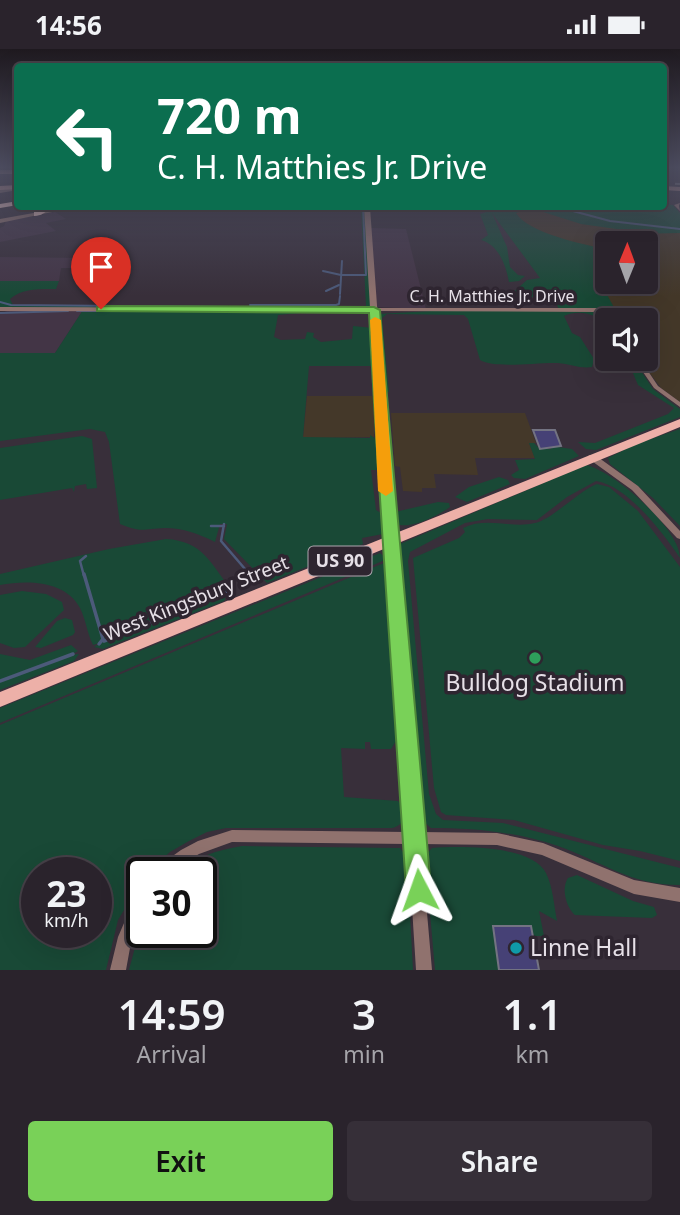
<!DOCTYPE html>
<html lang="en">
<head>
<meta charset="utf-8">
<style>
	body { margin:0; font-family:"Noto Sans",sans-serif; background:#362f38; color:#f1f3f6; height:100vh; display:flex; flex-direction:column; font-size:26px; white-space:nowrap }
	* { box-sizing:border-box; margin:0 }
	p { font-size:23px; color:#a5a4a9 }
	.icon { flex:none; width:38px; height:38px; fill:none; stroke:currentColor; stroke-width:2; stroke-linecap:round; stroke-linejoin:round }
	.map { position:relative; height:921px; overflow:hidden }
	.details { display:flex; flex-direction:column; background:#2a232c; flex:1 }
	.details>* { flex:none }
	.top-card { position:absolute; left:14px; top:14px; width:653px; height:147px; border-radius:7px; box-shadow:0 7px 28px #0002,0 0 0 2px #464048; background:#0b6e4f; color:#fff; overflow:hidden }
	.needle { width:46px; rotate:1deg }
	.controls { position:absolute; left:595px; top:182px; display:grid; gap:14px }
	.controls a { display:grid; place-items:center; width:63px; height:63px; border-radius:7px; background:#2a232c; box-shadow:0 7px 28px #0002,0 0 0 2px #464048; font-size:35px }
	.speed { position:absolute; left:21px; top:808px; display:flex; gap:14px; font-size:35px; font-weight:700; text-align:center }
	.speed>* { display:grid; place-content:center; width:91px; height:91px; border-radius:50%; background:#2a232c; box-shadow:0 7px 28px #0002,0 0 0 2px #464048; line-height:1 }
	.speed small { font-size:18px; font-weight:400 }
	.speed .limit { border:4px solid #111; border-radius:10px; background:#fff; color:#111 }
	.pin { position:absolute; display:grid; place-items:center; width:60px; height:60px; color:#fff; margin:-72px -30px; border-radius:50% 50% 50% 0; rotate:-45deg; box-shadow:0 0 7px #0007 }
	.pin .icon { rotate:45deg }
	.me { position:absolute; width:77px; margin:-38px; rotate:356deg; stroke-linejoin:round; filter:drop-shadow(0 0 5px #0008) }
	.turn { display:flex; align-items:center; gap:24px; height:147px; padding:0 28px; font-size:32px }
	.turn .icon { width:91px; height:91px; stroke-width:2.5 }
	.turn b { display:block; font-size:49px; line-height:60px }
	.eta { display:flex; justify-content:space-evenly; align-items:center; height:119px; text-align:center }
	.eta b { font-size:42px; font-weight:600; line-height:49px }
	.button { display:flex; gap:14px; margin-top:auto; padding:14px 28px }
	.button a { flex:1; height:80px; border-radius:7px; background:#79d158; color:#111; font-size:28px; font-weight:600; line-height:80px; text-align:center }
	.button a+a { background:#362f38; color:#f1f3f6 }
	.status { display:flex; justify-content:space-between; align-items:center; height:49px; padding:0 35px; background:#2a232c; direction:ltr }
	.status svg { height:19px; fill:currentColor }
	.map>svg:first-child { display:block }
	.built { fill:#433546 }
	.industrial { fill:#443829; fill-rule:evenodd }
	.green { fill:#194936; fill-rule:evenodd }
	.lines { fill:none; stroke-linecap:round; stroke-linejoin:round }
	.stream-far2 { stroke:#4c5a7a; stroke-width:2 }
	.stream-far1 { stroke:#4c5a7a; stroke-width:2.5 }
	.stream { stroke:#4c5a7a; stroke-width:3.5 }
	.building { fill:#464176; stroke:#737382; stroke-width:2 }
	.minor { fill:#90726e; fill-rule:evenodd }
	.tertiary { fill:#90726e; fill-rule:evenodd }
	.secondary { fill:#c5958f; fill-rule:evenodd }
	.primary { fill:#edb0a8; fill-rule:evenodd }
	.motorway { fill:#fed1cb; fill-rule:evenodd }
	.rail { stroke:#98919a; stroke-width:2; stroke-dasharray:6 6; stroke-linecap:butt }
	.route { fill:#79d158; stroke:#4f8839; stroke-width:2 }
	.slow { fill:#f59e0b }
	.leisure-dot { fill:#2e9e5b; stroke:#2e2530; stroke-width:2.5 }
	.culture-dot { fill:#0f9aa8; stroke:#2e2530; stroke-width:2.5 }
	.labels { text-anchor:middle; stroke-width:7; stroke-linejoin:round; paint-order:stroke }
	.far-street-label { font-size:16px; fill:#e6e0e7; stroke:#2e2530 }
	.shield { fill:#2e2530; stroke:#afa8b0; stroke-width:2 }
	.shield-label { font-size:18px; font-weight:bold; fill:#e6e0e7 }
	.street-label { font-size:19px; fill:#e6e0e7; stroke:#2e2530 }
	.near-poi-label { font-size:23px; fill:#e6e0e7; stroke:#2e2530 }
</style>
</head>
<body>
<div class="status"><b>14:56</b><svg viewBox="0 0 49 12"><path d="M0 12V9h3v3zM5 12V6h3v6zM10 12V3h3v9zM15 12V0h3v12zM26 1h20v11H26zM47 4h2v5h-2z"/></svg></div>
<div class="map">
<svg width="680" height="921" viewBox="0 0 680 921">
	<rect width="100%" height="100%" fill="#382f3a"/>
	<g class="built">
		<path d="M55,163L66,170L46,174L56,182L0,193V179L4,177L6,172Z"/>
		<path d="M370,179L406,180L426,260L376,258Z"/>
		<path d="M0,208L87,209L80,219H61L59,232H0Z"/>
		<path d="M9,261H83L55,304H0V265Z"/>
	</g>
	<g class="industrial">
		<path d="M538,159L649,183L680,184V353L661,339L639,310H646V271H616L612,262L608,260H559L541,229L489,160ZM607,194H646V233H607Z"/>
		<path d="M307,347H372L375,356L374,388L303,389Z"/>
		<path d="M391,364H525L536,394H529L535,409H475L478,426L434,425L436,439H422V443L403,442L400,418L395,417Z"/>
	</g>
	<g class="green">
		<path d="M663,155L673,156L680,164V184L634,185L624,181L581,175L540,162L525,161L516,164C528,184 585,196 607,200V229L600,233L621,271H616L612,262L608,260H559L551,245L543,244L530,249L510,246L527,231L540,229L492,164L507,198L510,218L518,226L525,227L519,232L509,233C506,217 499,196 481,191L488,186L480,165L490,162L487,158H663Z"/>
		<path d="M361,158H365L371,258H245L366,257Z"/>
		<path d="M0,232H59L56,240C41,240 22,239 10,250L13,256L234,257L229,259H0Z"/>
		<path d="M83,261L311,263L278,266L274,288L281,291L305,290L307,283L314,284L313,288L321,293L352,290L353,277L373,279L374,291L369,293L374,295L375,317H309L303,388L370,389V386L378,391L380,421H371L376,461L381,464L383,485L362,489L363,495L348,501L339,498L331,501L329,509L267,534L224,490L227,475H220L215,493C199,485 183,479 165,479C142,480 142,484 120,475L109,393L105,383L90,380L0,392V304H55Z"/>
		<path d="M431,262H596L603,264L610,271L607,274C595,265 579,260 564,267L572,284L580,288L594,310L592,318C581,320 570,315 558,314C538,313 495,320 480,311L468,270L464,266L387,265L382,269L389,343L383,341L378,265Z"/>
		<path d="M627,310H633L653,340L680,360V368L596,401L586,400L578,393L595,394L668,365L674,359L638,336Z"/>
		<path d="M680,380V477L653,449L610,415L608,409L636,395Z"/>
		<path d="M82,387L92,390L97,439L87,440L86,435L75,437L74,443L72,439L0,451V399Z"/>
		<path d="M529,394H534L540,400H551V397L572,400L579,407L525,430L514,429L511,426L519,421L515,411L535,410Z"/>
		<path d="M586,416C614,422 680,480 680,509C663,484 628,437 596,432L567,448L537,471L488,470L465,474L410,503L408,512L429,745L436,765L443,771L503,774L680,819V836C630,836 603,813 558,797C517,783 475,779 431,779L423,772L400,495Z"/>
		<path d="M499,428L508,431L510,435L467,453L455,448L469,438Z"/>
		<path d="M597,435L609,438L638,462L680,518V812L640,802L603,796L514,771L446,766L441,763L434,739L413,509L459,489L465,483L463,479C487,467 511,480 535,474C553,470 577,443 597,435Z"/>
		<path d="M438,453L449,454L450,458C437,467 409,482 394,474L392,466L395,463Z"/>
		<path d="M166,490C203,492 210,514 231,540L222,544L224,547L228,545L224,552L103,600L94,598L100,594L93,596C87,584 86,571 80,559C65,531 27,531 0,536V525L109,500Z"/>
		<path d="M380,504L387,510L364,520L359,526H350L0,674V659Z"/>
		<path d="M387,513L396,692L391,700H371L370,693H365V700L341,699L344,748L398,752C409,761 406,776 392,779H226L207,783L189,792L170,803L147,824H142V831L118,871L106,921H0V676L351,528L360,527L364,522ZM37,824H96V884H37Z"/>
		<path d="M22,542L46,545L62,553L64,561L25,598L14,599L0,594V546Z"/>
		<path d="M65,569L72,571L75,583L73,586L41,599L35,598L57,572Z"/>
		<path d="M71,596L78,602L71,606L79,605L74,612L0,641V605L30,611Z"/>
		<path d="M242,797L400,799L407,809L413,921H129L142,872V884H201V824H176C196,808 217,801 242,797Z"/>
		<path d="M432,799C460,797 532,796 546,824C553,838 554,857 557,872L539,862L546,897L542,887H534L531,877H494L499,921H435L425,807Z"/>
		<path d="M577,826L633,852L654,858L657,866L652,869L575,866C566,858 561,839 568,829Z"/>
	</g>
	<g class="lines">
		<g class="stream-far2">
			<path d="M558,158L610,172L680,180"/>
			<path d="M323,222L341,226H366L363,158"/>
			<path d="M326,242L339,236"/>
			<path d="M340,245L342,212"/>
			<path d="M0,253L11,256L229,258"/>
			<path d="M250,256H336L339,255L340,247"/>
			<path d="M77,262H228"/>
			<path d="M0,264L68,262"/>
		</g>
		<g class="stream-far1">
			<path d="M224,475L221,492L251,527"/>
			<path d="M211,477H224"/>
			<path d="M84,527L80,512L86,507"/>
		</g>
		<g class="stream">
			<path d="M84,525L103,590L99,595"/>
			<path d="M250,525L259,531"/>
			<path d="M104,592L226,544"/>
			<path d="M0,632L73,605"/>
		</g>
	</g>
	<g class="building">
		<path d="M533,381H555L561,397L540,400Z"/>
		<path d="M493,877H531L539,921H499Z"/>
	</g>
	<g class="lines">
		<g class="minor">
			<path d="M680,154L679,157L680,162L674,156Z"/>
			<path d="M374,259H597L610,263L616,271H610L606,265L597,263L372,262L371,261Z"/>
			<path d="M634,310H640L658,337L680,353V358L654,339Z"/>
			<path d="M589,406H595L638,437L680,482V490L677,489L632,441L589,410L588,408Z"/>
			<path d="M392,487L397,490L420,783L497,784L543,794L634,831L680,839V853L634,845L542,806L497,796L421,795L432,921H416L408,795L232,793L199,805L182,815L171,824H154L156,819L181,801L198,792L232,781L407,783L387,490Z"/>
			<path d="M142,842V866L132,888L126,921H110L118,888L137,844Z"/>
		</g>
		<g class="tertiary">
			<path d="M18,138V141L0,144V140Z"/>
			<path d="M67,158H76L0,174V170Z"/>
			<path d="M364,158H370L392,467L398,490L396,492L392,493L386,490L382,467L370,263L0,262V258L370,259Z"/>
		</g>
		<path class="secondary" d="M663,137L680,138V142L663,141Z"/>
		<g class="primary">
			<rect x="0" y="121" width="18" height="4"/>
			<path d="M18,136V140L0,141V137Z"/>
			<path d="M680,370V378L0,658V643Z"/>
		</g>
		<g class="motorway">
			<path d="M18,152V156L0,159V155Z"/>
			<path d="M45,158H73C66,161 58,159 50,161C44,163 42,167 34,167V163Z"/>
		</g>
		<path class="rail" d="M663,134L680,135"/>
	</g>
	<linearGradient id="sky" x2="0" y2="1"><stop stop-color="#1f1a20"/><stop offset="0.48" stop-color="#4d4d60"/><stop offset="1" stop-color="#4d4d60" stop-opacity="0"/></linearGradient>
	<rect width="680" height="247" fill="url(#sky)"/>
	<path class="route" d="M101,257L374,258L380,261C395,454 415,647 431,841L428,850L419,854L409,850L406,841C394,649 379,457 369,264L97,262V258Z"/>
	<path class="slow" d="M375,268L381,271L393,442L386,447L378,442L370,271Z"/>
	<circle class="leisure-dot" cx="535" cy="609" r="7"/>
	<circle class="culture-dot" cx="516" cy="899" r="7"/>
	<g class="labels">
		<g class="far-street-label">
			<text x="492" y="253">C. H. Matthies Jr. Drive</text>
		</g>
		<rect class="shield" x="308.5" y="497.5" width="63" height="29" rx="5"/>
		<g class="shield-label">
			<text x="340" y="518">US 90</text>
		</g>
		<g class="street-label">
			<text transform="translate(196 549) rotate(-22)" y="7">West Kingsbury Street</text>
		</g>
		<g class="near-poi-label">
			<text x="535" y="642">Bulldog Stadium</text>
			<text x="530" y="907" text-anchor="start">Linne Hall</text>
		</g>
	</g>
</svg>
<div class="controls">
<a><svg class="needle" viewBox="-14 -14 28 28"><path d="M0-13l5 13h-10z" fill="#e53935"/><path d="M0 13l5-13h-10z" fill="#a5a4a9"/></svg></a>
<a><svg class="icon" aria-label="sound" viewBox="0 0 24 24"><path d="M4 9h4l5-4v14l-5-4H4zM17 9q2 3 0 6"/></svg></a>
</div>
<div class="speed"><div>23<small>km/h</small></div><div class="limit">30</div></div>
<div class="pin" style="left:101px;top:260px;background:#d93025"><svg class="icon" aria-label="arrive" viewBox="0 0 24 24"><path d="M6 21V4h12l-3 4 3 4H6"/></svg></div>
<svg class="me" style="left:419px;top:841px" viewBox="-20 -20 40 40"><path d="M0-17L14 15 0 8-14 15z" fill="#79d158" stroke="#fff" stroke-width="4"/></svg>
<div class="top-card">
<div class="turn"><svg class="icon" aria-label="left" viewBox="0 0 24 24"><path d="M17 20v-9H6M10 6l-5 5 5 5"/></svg><div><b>720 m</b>C. H. Matthies Jr. Drive</div></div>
</div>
</div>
<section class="details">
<div class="eta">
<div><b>14:59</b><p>Arrival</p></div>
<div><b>3</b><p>min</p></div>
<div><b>1.1</b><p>km</p></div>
</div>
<div class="button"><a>Exit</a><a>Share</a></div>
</section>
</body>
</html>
